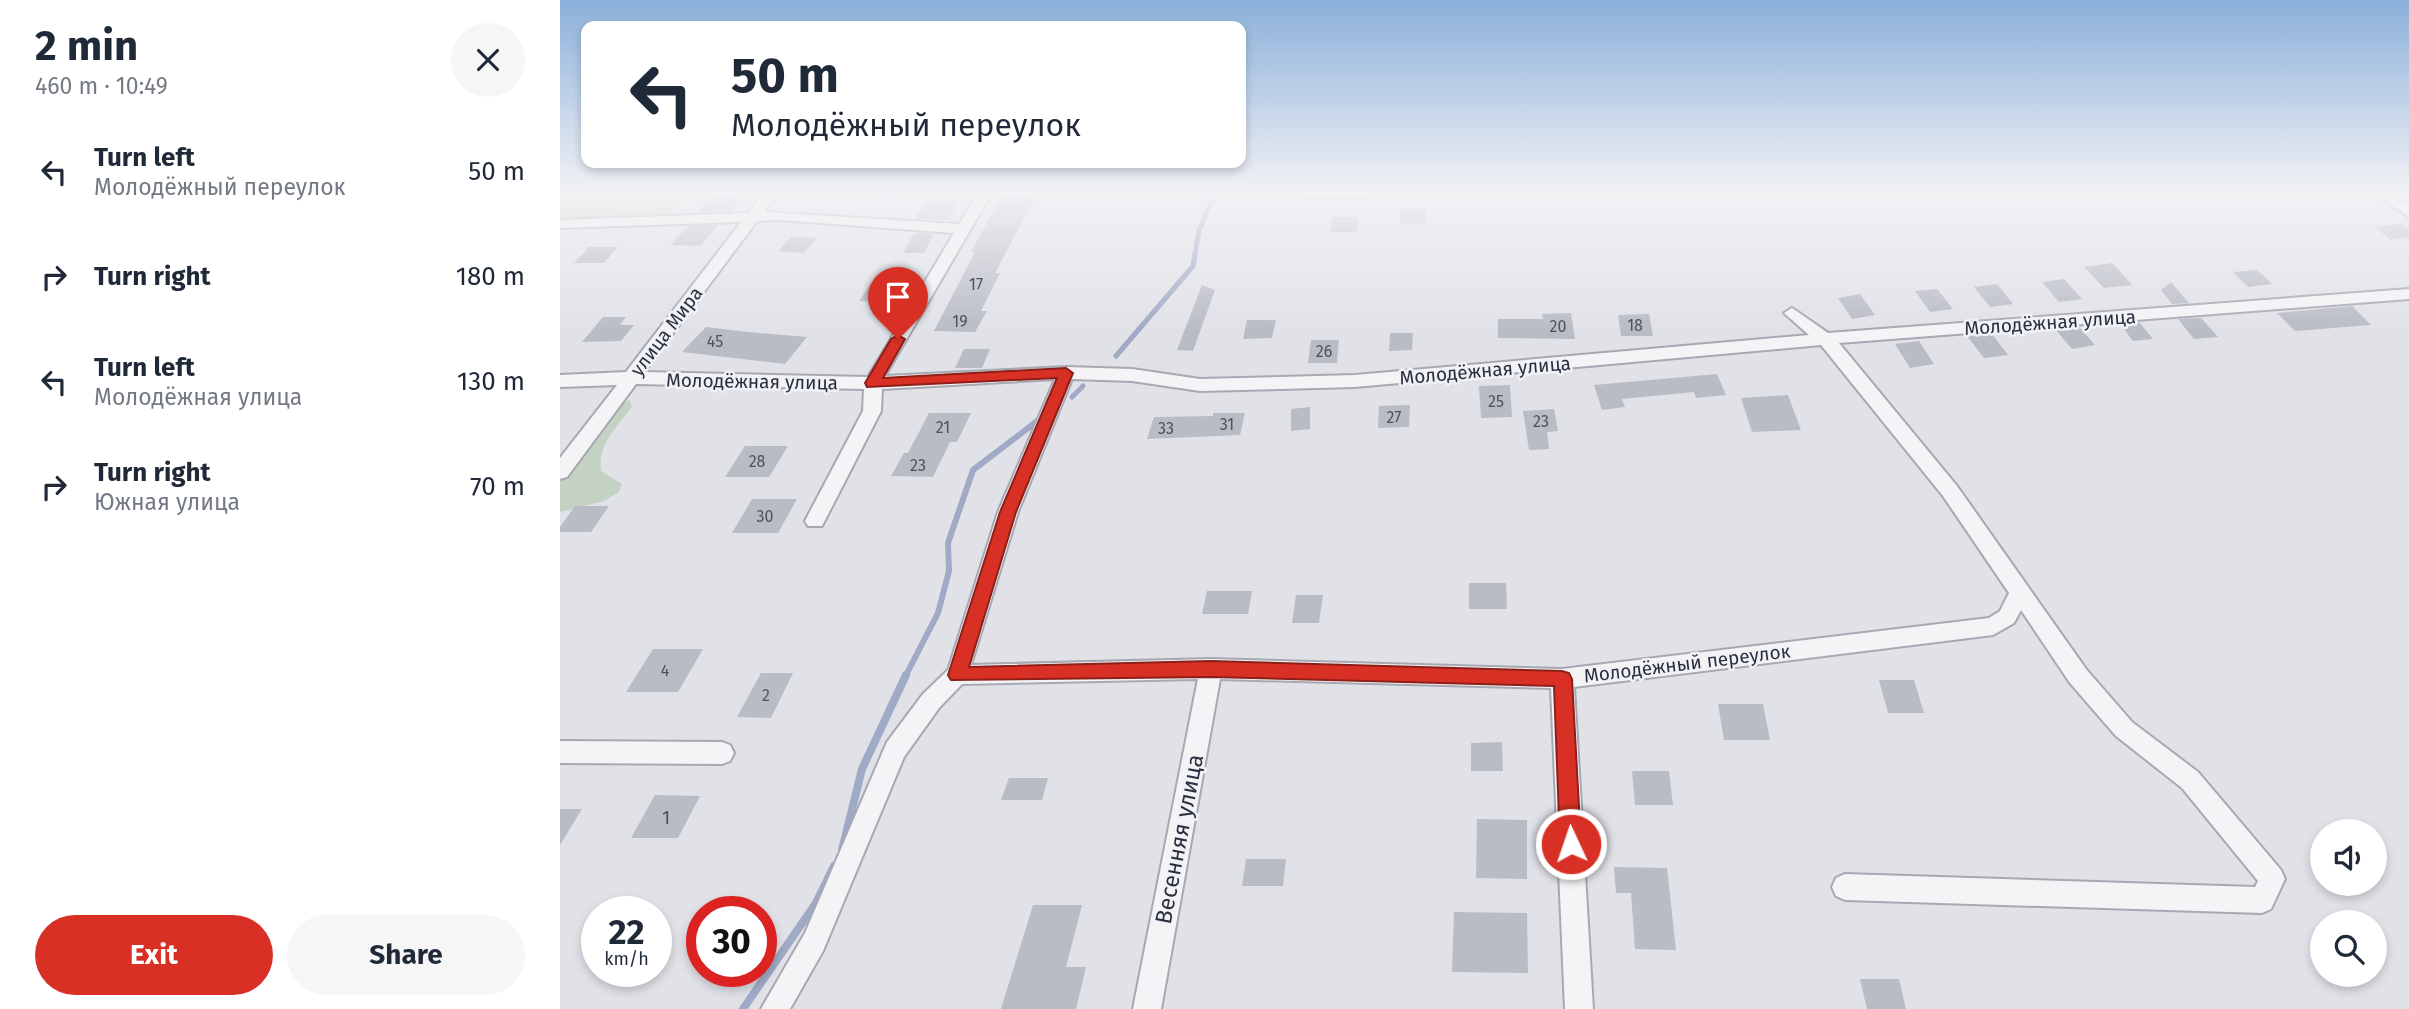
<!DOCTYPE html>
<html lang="en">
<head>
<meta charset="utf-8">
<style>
	body { margin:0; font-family:"Fira Sans",sans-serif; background:#f6f6f7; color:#1f2937; height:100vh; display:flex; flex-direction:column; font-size:26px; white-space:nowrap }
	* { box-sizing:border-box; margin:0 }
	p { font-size:23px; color:#747a83 }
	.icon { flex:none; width:38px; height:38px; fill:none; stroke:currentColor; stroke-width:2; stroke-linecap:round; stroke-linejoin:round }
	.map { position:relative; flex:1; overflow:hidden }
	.panel { display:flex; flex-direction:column; background:#fff; width:560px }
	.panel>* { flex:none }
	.guide { position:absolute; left:21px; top:21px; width:665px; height:147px; border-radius:14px; box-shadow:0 4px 10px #0003; background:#fff; color:#1f2937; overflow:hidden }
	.tools { position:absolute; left:1750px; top:819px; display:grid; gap:14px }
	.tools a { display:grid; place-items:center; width:77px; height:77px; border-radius:50%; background:#fff; box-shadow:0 4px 10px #0003; font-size:35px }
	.speed { position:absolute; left:21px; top:896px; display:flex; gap:14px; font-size:35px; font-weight:700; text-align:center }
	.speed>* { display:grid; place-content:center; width:91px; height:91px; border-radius:50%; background:#fff; box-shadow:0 4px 10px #0003; line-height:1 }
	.speed small { font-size:18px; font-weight:400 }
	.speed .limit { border:10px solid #d22; background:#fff; color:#111 }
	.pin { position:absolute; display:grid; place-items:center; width:60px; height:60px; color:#fff; margin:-72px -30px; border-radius:50% 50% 50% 0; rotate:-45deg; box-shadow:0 0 7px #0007 }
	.pin .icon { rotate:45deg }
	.me { position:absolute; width:77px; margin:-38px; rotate:357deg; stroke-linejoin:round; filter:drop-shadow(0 0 5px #0008) }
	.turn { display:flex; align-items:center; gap:24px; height:147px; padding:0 35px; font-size:32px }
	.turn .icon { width:91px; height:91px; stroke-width:2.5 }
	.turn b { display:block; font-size:49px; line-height:60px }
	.round { display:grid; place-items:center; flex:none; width:74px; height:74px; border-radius:37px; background:#f6f6f7 }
	.summary { display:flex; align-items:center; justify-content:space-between; height:119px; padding:0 35px }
	h1 { font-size:42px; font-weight:700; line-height:52px }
	.cta { display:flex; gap:14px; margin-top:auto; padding:14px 35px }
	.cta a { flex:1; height:80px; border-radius:42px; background:#d93025; color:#fff; font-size:28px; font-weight:700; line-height:80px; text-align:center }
	.cta a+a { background:#f6f6f7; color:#1f2937 }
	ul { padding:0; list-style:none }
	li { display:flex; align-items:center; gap:21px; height:105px; padding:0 35px }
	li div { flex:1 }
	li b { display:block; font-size:26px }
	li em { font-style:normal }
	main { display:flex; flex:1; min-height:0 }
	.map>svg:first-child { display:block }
	.green { fill:#c4d2c3 }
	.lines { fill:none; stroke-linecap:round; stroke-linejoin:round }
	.stream-far2 { stroke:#a0a9c5; stroke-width:5 }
	.stream-far1 { stroke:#a0a9c5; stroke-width:6 }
	.stream { stroke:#a0a9c5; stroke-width:8 }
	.building { fill:#b9bbc5 }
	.minor-casing { stroke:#a7a8b2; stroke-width:4 }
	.minor { fill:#f4f4f7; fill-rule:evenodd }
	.route { fill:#d93025; stroke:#8d1f18; stroke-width:2 }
	.labels { text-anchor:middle; stroke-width:5; stroke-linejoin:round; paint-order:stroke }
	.number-label { font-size:16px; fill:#4e5160 }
	.street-label { font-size:19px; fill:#2b2e3f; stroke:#f1f2f6 }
	.near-number-label { font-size:19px; fill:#4e5160 }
	.near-street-label { font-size:23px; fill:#2b2e3f; stroke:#f1f2f6 }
</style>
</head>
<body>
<main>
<section class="panel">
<div class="summary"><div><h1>2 min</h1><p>460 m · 10:49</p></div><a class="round"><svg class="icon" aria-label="close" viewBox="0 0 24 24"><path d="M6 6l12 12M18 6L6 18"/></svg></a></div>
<ul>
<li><svg class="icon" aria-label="left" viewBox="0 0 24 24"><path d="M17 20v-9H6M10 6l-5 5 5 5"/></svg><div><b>Turn left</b><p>Молодёжный переулок</p></div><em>50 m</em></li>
<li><svg class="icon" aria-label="right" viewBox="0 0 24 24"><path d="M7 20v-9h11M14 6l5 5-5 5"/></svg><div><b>Turn right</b></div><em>180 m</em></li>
<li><svg class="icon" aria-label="left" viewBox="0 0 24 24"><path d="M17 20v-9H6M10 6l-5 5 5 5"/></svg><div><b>Turn left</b><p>Молодёжная улица</p></div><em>130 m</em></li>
<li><svg class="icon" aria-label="right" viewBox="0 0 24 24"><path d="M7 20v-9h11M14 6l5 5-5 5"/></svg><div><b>Turn right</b><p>Южная улица</p></div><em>70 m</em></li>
</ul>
<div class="cta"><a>Exit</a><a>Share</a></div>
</section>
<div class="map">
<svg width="1849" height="1009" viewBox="0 0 1849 1009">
	<rect width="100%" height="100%" fill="#e1e2e8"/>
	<g class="green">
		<path d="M0,191H129L104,220L0,221Z"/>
		<path d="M70,400L72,407C57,427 37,445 41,471L62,484L59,492L44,501L0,512V481L60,405Z"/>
	</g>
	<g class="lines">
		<g class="stream-far2">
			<path d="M327,196L336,191"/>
			<path d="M556,356L633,266L639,230L656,191"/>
			<path d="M512,397L523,386"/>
		</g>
		<path class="stream-far1" d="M345,677L378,613L389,571L388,543L413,470L480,419"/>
		<g class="stream">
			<path d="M282,850L302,769L346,675"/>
			<path d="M183,1009L256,903L274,866"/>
		</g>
	</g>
	<g class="building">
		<path d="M444,192H478L435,273H440L421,311H427L415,332L374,331L415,252H411Z"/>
		<path d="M151,198H181L170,211L138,212Z"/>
		<path d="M366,201H400L389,220L355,219Z"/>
		<path d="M841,209H866V224H839Z"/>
		<path d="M773,217H798L797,232H770Z"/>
		<path d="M1840,223L1849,229V237L1831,240L1814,227Z"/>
		<path d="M158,225L140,246L110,245L128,226Z"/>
		<path d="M354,233L374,234L364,253H343Z"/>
		<path d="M231,237L257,238L244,253L218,251Z"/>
		<path d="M29,247H58L44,263H14Z"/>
		<path d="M1552,263L1572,285L1544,288L1524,267Z"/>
		<path d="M1697,270L1712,284L1688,287L1673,272Z"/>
		<path d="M1504,279L1522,299L1499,302L1482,282Z"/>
		<path d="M1611,282L1629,303L1612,304L1601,290Z"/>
		<path d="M311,283L345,284L333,302L299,301Z"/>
		<path d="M1437,284L1453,304L1430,307L1414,287Z"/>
		<path d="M642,285L655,290L633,351L617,350Z"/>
		<path d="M1377,289L1393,309L1370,312L1355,291Z"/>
		<path d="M1300,294L1315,315L1292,319L1278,298Z"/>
		<path d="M1792,306L1811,325L1735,331L1717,313Z"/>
		<path d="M1011,313L1015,339L938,338V319H983L982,314Z"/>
		<path d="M1089,314L1093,336H1061L1058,315Z"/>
		<path d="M43,317H66L60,325H74L61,341L22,342Z"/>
		<path d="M1641,318L1658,337L1634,339L1618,319Z"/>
		<path d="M687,320H716L712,338L683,339Z"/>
		<path d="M1579,322L1593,339L1573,341L1560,324Z"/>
		<path d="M146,327L187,332L247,337L225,364L122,352Z"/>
		<path d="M1519,327L1535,345L1512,349L1495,329Z"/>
		<path d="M830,333H853L852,350L829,351Z"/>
		<path d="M1432,334L1448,355L1424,358L1407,336Z"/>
		<path d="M751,340H779L777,363H748Z"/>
		<path d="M1359,341L1374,364L1350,368L1335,344Z"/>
		<path d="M404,349H430L422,368H395Z"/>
		<path d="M1157,374L1166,395L1136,398L1134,392L1062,399L1065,407L1042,410L1034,385Z"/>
		<path d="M950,385L952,417L921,418L919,386Z"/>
		<path d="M1228,395L1241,430L1192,432L1181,398Z"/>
		<path d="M850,405L849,427L818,428L819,406Z"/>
		<path d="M750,407V429L731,431V409Z"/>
		<path d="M994,409L998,431L987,432L989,449L969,450L963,411Z"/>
		<path d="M369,413H411L397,442H390L373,477L331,476L344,453H348Z"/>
		<path d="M653,413H685L680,435L587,439L594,417L653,416Z"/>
		<path d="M185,446H228L209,477H165Z"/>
		<path d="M192,499H237L218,533H172Z"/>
		<path d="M15,506H49L31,532H0V527Z"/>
		<path d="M909,583H946L947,609H909Z"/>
		<path d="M647,591H692L688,614H642Z"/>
		<path d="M736,595H763L759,623H732Z"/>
		<path d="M93,649H143L118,692H66Z"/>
		<path d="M201,673H233L211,718L177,717Z"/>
		<path d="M1319,680H1354L1364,713H1328Z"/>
		<path d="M1158,704H1203L1210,740H1164Z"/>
		<path d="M942,742L943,771H911V743Z"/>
		<path d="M1072,771H1109L1113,805H1075Z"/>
		<path d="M449,778H488L482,800H441Z"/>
		<path d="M95,795L140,796L118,838H71Z"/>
		<path d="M0,809H22L0,845Z"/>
		<path d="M917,819L967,820V879L916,878Z"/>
		<path d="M686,859H726L723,886H682Z"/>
		<path d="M1054,867L1107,868L1116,950L1075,949L1071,893H1056Z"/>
		<path d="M473,905H522L506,967H526L516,1009H441Z"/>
		<path d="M894,912L967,913L968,973L892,972Z"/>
		<path d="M1300,979H1339L1346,1009H1307Z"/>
	</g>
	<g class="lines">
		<g class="minor-casing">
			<g id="minor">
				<path d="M205,191H219L204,212L399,224L419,191H433L325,376L506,367L572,369L640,379L795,375L1249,335L1224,313L1232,308L1268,333L1849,289V299L1279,343L1397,486L1526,669L1572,722L1638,772L1721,870L1725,879L1711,909L1702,913L1285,900L1276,896L1272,887L1276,878L1285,874L1695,887L1698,881L1622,788L1556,736L1510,683L1461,610L1454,623L1433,635L1014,687L1033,1009H1005L991,688L660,679L601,1009H573L638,679L402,684L379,708L344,757L263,951L230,1009H201L245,933L327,742L363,694L388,670L438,512L495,379L322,389L321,411L262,526H248L245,521L303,411L304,389L76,384L7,477L0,479V458L57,385L0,387V375L66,372L181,222L0,228V220L188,213ZM220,220L394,233L308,377L84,372L197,221ZM1261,345L1383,496L1449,593L1440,611L1429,618L1002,669L651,659L411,665L458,512L512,379L572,381L640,391L795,387Z"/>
				<path d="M752,191H913L906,195L747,198V192Z"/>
				<path d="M1811,191H1827L1849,206V217Z"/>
				<path d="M0,741L162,742L170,745L174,753L170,761L162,764L0,763Z"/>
			</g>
		</g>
		<use href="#minor" class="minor"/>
	</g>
	<linearGradient id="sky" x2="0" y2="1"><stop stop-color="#8bb0da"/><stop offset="0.58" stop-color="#f2f2f5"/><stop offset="1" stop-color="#f2f2f5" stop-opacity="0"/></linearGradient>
	<rect width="1849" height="332" fill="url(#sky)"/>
	<path class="route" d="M338,335L345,339L323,378L506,368L513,373L456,512L409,667L651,661L1002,671L1009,673L1012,679L1021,844L1018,851L1011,854L1003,851L1000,844L994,686L651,677L391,680L388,675L440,512L497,378L307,387L305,383L331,339Z"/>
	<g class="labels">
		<g class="number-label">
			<text x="416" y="290">17</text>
			<text x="400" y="327">19</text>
			<text x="1075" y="331">18</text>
			<text x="998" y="332">20</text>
			<text x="155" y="347">45</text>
			<text x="764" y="357">26</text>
			<text x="936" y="407">25</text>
			<text x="834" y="423">27</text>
			<text x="981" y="427">23</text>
			<text x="667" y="430">31</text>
			<text x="383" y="433">21</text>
			<text x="606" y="434">33</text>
			<text x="197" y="467">28</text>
			<text x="358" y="471">23</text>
			<text x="205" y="522">30</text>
			<text x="105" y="676">4</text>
			<text x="206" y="701">2</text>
		</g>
		<g class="street-label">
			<text transform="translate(1490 322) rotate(-4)" y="7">Молодёжная улица</text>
			<text transform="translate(106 331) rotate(-53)" y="7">улица Мира</text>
			<text transform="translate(925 370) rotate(-5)" y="7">Молодёжная улица</text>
			<text transform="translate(192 381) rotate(1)" y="7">Молодёжная улица</text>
			<text transform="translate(1127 663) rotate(-7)" y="7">Молодёжный переулок</text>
		</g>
		<g class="near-number-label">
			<text x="106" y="824">1</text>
		</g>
		<g class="near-street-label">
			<text transform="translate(619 839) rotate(-79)" y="8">Весенняя улица</text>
		</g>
	</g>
</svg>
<div class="tools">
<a><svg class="icon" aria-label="sound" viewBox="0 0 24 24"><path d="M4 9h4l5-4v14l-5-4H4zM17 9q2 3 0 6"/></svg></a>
<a><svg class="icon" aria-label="search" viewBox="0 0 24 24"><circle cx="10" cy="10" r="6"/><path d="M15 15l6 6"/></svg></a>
</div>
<div class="speed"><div>22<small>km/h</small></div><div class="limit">30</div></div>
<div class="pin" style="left:338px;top:339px;background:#d93025"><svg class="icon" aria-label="arrive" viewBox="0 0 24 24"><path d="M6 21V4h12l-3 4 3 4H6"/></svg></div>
<svg class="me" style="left:1011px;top:844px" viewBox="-20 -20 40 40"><circle r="17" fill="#d93025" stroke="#fff" stroke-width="3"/><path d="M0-11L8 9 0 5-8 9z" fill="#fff"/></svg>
<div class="guide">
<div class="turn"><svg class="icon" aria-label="left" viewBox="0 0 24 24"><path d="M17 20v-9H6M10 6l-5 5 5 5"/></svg><div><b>50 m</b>Молодёжный переулок</div></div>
</div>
</div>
</main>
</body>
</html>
